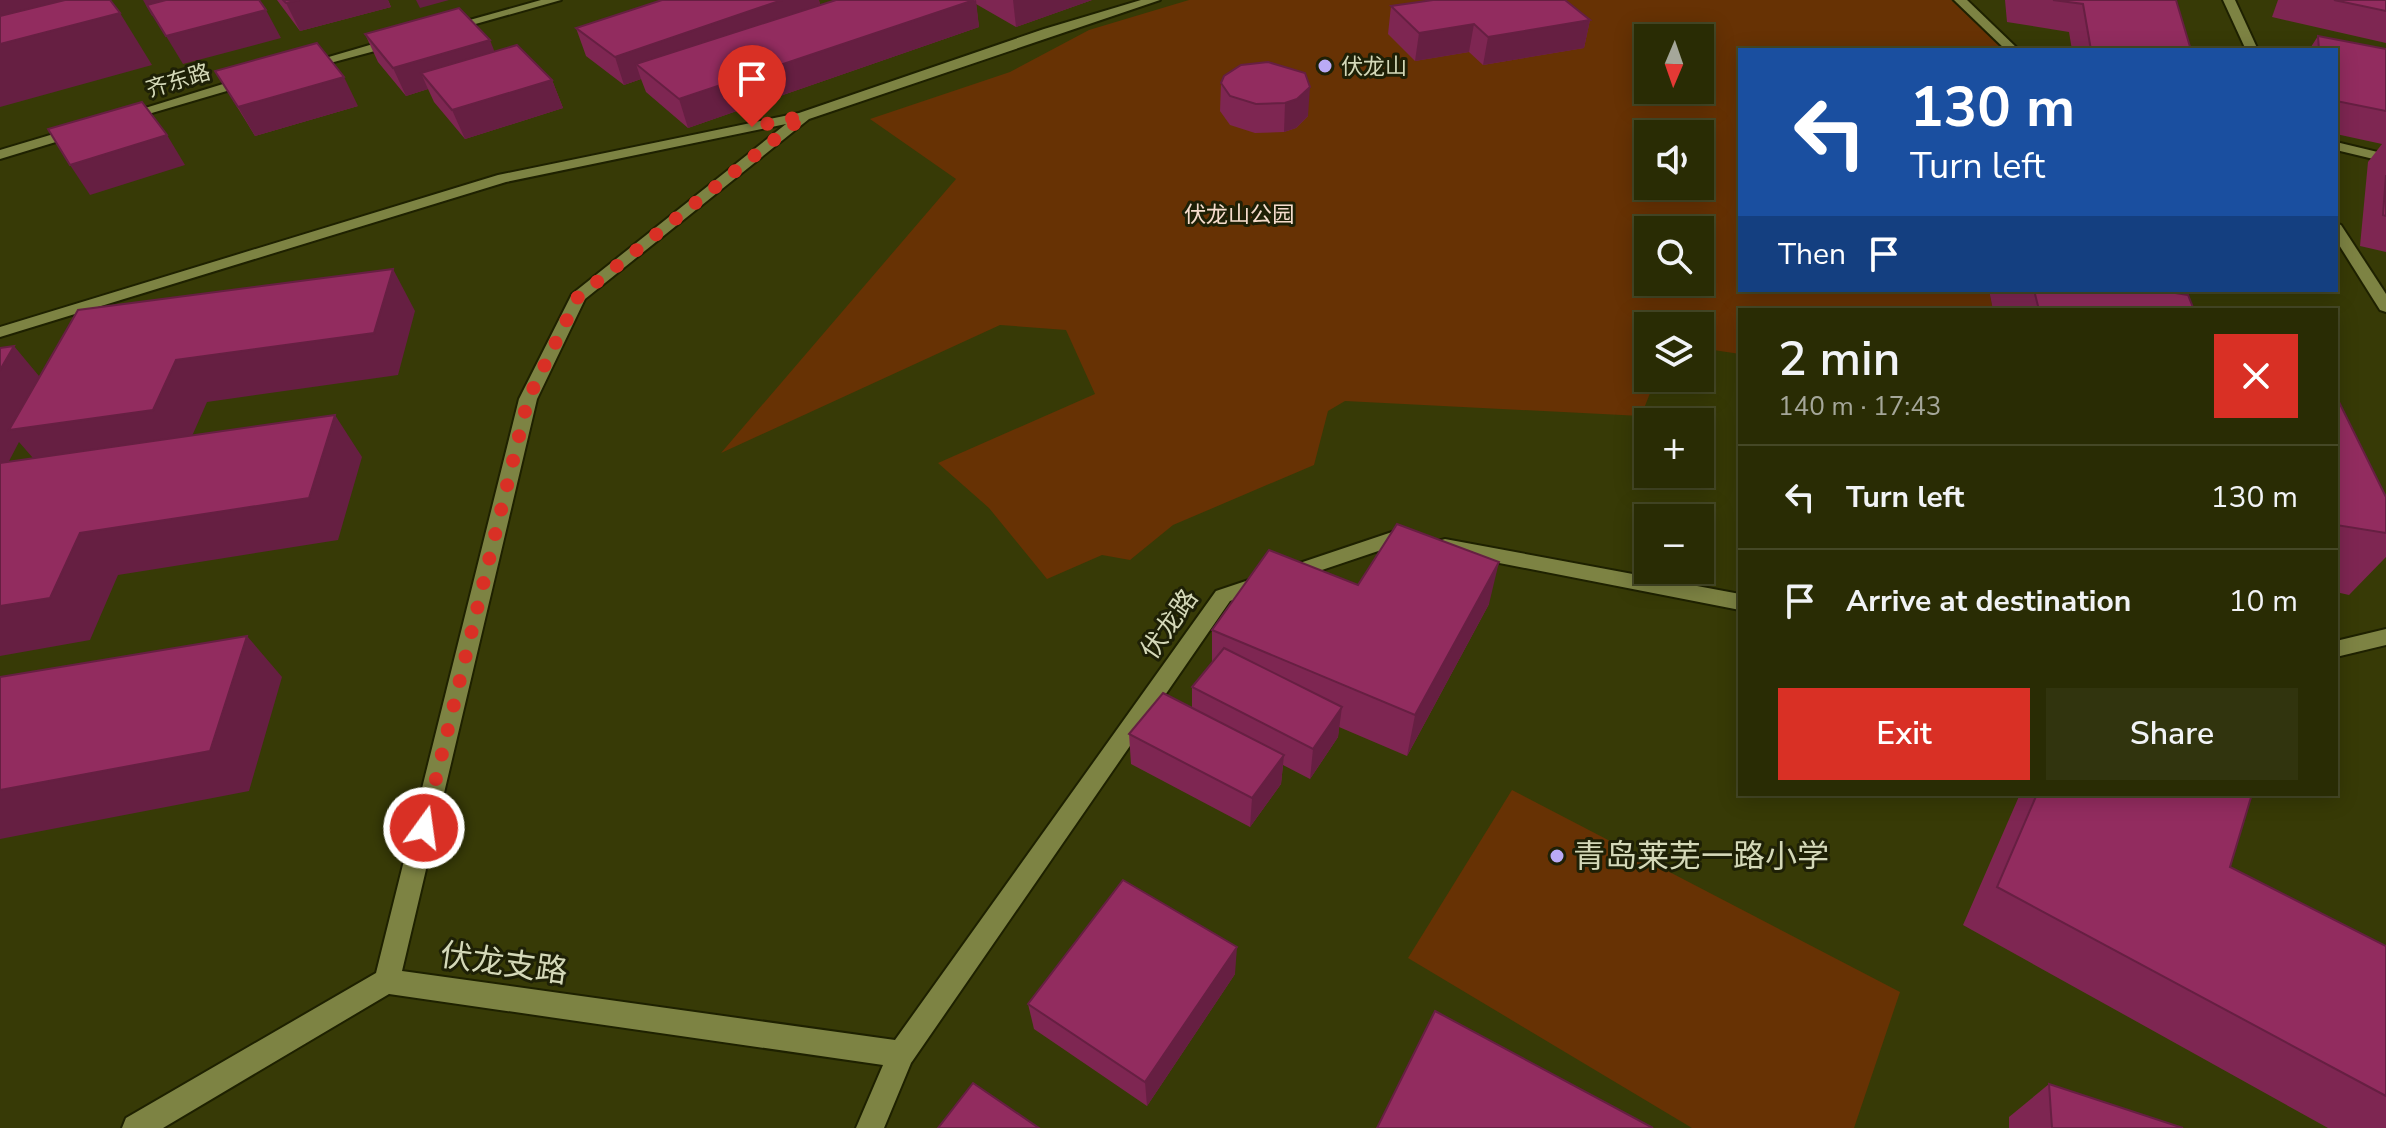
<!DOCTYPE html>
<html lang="en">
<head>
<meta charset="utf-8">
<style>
	body { margin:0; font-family:"Nunito Sans","Noto Sans SC",sans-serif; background:#31340e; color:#f1f3f6; height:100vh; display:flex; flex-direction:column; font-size:30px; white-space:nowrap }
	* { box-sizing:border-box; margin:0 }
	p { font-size:26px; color:#a5a79a }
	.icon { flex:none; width:44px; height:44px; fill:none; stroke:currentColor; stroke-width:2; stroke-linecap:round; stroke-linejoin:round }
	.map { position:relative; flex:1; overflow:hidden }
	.panel { position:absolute; left:1738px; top:308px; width:600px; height:488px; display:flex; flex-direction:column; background:#292c04; border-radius:0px; box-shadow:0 4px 20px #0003,0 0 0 2px #454826 }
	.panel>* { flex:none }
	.guide { position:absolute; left:1738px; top:48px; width:600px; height:244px; border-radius:0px; box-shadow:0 4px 20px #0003,0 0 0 2px #454826; background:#1a4fa0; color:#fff; overflow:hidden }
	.needle { width:52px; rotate:182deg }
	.controls { position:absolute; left:1634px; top:24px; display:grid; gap:16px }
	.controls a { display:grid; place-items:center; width:80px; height:80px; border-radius:0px; background:#292c04; box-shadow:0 4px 20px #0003,0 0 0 2px #454826; font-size:40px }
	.pin { position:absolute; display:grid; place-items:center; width:68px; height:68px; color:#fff; margin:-82px -34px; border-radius:50% 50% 50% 0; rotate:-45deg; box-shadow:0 0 8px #0007 }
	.pin .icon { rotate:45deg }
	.me { position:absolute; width:88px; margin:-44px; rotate:14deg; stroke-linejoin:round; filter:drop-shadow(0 0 6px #0008) }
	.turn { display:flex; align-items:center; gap:28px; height:168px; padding:0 40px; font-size:36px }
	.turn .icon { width:104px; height:104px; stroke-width:2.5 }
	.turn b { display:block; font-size:56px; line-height:68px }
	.then { display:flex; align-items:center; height:76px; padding:0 40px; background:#0003; gap:16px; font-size:30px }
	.round { display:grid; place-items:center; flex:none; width:84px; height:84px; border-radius:0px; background:#31340e }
	.headline { display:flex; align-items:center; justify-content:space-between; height:136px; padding:0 40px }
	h1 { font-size:48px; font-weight:600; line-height:60px }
	.cta { display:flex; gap:16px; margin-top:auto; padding:16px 40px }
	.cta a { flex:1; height:92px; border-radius:0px; background:#d93025; color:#fff; font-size:32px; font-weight:600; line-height:92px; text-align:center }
	.cta a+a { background:#31340e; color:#f1f3f6 }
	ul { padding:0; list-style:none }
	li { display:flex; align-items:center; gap:24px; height:104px; padding:0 40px; border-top:2px solid #454826 }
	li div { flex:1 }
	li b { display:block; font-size:30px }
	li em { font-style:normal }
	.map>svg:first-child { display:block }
	.green { fill:#673204; fill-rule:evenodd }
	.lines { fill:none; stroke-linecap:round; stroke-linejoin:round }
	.minor-casing { stroke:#1e2100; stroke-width:4 }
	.minor { fill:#7d8343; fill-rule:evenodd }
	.wall { fill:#7e2652 }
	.shaded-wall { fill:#661f42 }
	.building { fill:#922c5f; stroke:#661f42; stroke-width:2 }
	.route { stroke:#d93025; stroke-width:14; stroke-dasharray:0 25.2 }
	.poi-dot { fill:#baaaf6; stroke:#1e2006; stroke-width:3 }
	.labels { text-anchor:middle; stroke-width:6; stroke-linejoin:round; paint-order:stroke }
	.far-poi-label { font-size:22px; fill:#d4d8b8; stroke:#1e2006; text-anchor:start }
	.far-street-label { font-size:22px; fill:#d4d8b8; stroke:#1e2006 }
	.far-park-label { font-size:22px; fill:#f6ddcd; stroke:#1e2006 }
	.street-label { font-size:26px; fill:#d4d8b8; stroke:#1e2006 }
	.near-poi-label { font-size:32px; fill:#d4d8b8; stroke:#1e2006; text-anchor:start }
	.near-street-label { font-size:32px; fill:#d4d8b8; stroke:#1e2006 }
</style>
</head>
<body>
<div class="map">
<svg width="2386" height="1128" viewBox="0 0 2386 1128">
	<rect width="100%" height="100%" fill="#373a06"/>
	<g class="green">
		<path d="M1189,0H1951L2009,50H1740V290H1989L1993,310H1740V354L1700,348V326H1648V378H1656L1641,416L1345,401L1328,411L1314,465L1173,525L1130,560L1102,555L1047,579L989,508L938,463L1095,394L1066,330L1000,325L721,453L956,179L870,119L1010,72L1089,30ZM1648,38H1700V90H1648ZM1648,134H1700V186H1648ZM1648,230H1700V282H1648Z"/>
		<path d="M1512,790L1900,992L1854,1128H1692L1408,958Z"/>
	</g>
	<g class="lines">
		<g class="minor-casing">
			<g id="minor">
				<path d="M541,0H561L447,32L441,28Z"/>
				<path d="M1141,0H1160L809,119L585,299L537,399L402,971L895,1040L1216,591L1398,530L1417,535L1420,540L1417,545L1399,544L1230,601L911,1063L884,1128H856L883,1065L389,994L163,1128H122L126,1118L376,973L519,399L572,294L786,124L506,182L0,337V327L498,175L799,113L1044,29Z"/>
				<path d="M1954,0H1967L2019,50H2006Z"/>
				<path d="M2223,0H2235L2258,50H2246Z"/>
				<path d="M397,37L403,41L401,44L304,70L298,66Z"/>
				<path d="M249,76L254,77V83L128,120L116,117Z"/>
				<path d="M77,127L82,128V134L0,159V150Z"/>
				<path d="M2336,142L2386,154V162L2336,150Z"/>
				<path d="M2336,223L2341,225L2386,294V312L2380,310L2336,240Z"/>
				<path d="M1445,539L1740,594V610L1438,551L1435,546L1438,541Z"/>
				<path d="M2386,629V645L2336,657V641Z"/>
			</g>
		</g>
		<use href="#minor" class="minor"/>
	</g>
	<g class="wall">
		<path d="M277,0H388L391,7L300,31Z"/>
		<path d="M662,0H819L820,5L836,0H1092L1016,27L976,4L979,27L688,128L646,92L641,79L624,85L586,56L576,28Z"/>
		<path d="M2005,0H2176L2191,50H2072L2069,32L2007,22Z"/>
		<path d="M2278,0H2386V43L2272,17Z"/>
		<path d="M1391,6L1590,20L1584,48L1483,65L1469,52L1415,61L1388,34Z"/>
		<path d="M365,34L495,52L552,80L563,108L465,139L434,102L428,89L406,96L378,62Z"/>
		<path d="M2318,36L2386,49V252L2360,246L2368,162L2382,144L2336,134V50H2309Z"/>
		<path d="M1241,65L1308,116L1296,128L1284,132L1255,133L1230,125L1220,111L1221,83Z"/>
		<path d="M215,71L358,106L255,136Z"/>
		<path d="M1989,290H2156L2194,310H1993Z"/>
		<path d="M2336,402L2386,497V557L2349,595L2336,592Z"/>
		<path d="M1358,585L1489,604L1407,756L1339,727L1338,737L1310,779L1283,765L1281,784L1250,827L1131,764L1129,734L1192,707V687L1212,663V630Z"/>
		<path d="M2020,794H2252L2230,867L2386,946V1128H2328L1963,925Z"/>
		<path d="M1235,974L1147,1106L1034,1029L1028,1004Z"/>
		<path d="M2049,1084L2183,1128H2009V1117Z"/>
	</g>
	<g class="shaded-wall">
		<path d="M0,0H105L0,42Z"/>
		<path d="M143,0H215L152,16Z"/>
		<path d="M299,0H388L391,7L300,31L286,3Z"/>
		<path d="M416,0H449L420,8Z"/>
		<path d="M782,0H819L822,15L636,64L641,79L624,85L615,57Z"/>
		<path d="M976,0L979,27L688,128L679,99Z"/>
		<path d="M1013,0H1092L1016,27Z"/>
		<path d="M266,10L281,38L183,64L166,36Z"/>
		<path d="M120,13L152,65L0,107V44Z"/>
		<path d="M1590,20L1584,48L1483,65L1488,37Z"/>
		<path d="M1474,24L1469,52L1415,61L1419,33Z"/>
		<path d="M490,40L501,68L421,73L428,89L406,96L393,68Z"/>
		<path d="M344,77L358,106L255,136L238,107Z"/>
		<path d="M552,80L563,108L465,139L452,110Z"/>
		<path d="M1310,87L1308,116L1296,128L1284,132L1285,103Z"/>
		<path d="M167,135L185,165L90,195L70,165Z"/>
		<path d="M393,269L415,311L398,375L207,402L185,452L46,473L19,442L8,463L0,464V370L14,346L49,388L176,360Z"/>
		<path d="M335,415L362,457L338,540L118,575L90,640L0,656V606L80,533Z"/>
		<path d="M1499,562L1489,604L1407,756L1415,715Z"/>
		<path d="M247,636L282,677L249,791L0,839V790Z"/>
		<path d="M1342,707L1338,737L1310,779L1313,749Z"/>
		<path d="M1284,755L1281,784L1250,827L1252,798Z"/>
		<path d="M1237,947L1235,974L1147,1106L1145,1082Z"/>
	</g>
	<g class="building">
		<path d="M65,0H110L120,13L0,44V16Z"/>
		<path d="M166,0H259L266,10L166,36L147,5Z"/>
		<path d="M283,0H299L286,3Z"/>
		<path d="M662,0H782L615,57L576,28Z"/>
		<path d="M836,0H974L679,99L636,64Z"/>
		<path d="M1433,0H1565L1590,20L1488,37L1474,24L1419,33L1391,6Z"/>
		<path d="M2053,0H2176L2191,50H2091L2083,4Z"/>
		<path d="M2334,0H2386V11Z"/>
		<path d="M459,8L490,40L393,68L365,34Z"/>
		<path d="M2318,36L2386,49V111L2336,101V50H2319Z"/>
		<path d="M317,43L344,77L238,107L215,71Z"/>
		<path d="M517,45L552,80L452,110L421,73Z"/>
		<path d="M1268,62L1305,73L1310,87L1297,99L1285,103L1256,104L1230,96L1221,83L1224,76L1241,65Z"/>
		<path d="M142,102L167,135L70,165L48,129Z"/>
		<path d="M2386,175V216L2383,215Z"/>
		<path d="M393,269L374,333L176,360L153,410L9,430L78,310Z"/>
		<path d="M2034,290H2156L2188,295L2194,310H2039Z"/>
		<path d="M14,346L0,370V348Z"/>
		<path d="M2336,402H2339L2386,497V533L2336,525Z"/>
		<path d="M335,415L309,498L80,533L50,598L0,606V463Z"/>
		<path d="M1397,524L1499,562L1415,715L1212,630L1269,550L1358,585Z"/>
		<path d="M247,636L210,751L0,790V677Z"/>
		<path d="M1224,648L1342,707L1313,749L1192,687Z"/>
		<path d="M1163,693L1284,755L1252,798L1129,734Z"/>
		<path d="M2037,794H2252L2230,867L2386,946V1096L1997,887Z"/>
		<path d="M1123,880L1237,947L1145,1082L1028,1004Z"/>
		<path d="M1435,1011L1653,1128H1377Z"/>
		<path d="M973,1083L1039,1128H938Z"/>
		<path d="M2049,1084L2183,1128H2052Z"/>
	</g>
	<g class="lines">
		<path class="route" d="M424,828L528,399L578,297L804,116L752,127"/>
	</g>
	<g class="poi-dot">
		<circle cx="1325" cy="66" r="8"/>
		<circle cx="1557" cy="856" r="8"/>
	</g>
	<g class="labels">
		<g class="far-poi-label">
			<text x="1341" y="74">伏龙山</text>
		</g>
		<g class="far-street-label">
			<text transform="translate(178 80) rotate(-17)" y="8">齐东路</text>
		</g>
		<g class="far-park-label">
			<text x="1239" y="222">伏龙山公园</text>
		</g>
		<g class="street-label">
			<text transform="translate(1169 624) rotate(-55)" y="9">伏龙路</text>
		</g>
		<g class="near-poi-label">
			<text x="1573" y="867">青岛莱芜一路小学</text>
		</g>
		<g class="near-street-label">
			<text transform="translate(504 963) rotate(8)" y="11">伏龙支路</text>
		</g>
	</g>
</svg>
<div class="controls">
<a><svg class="needle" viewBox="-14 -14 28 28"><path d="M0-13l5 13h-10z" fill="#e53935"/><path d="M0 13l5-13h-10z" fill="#a5a79a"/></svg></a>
<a><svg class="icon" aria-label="sound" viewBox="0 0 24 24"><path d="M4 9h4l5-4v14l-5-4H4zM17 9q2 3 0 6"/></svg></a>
<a><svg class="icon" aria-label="search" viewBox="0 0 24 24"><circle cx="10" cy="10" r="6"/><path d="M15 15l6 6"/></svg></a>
<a><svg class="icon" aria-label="layers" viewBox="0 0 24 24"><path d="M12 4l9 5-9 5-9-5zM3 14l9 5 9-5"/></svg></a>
<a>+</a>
<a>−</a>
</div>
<div class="pin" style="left:752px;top:127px;background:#d93025"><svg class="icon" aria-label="arrive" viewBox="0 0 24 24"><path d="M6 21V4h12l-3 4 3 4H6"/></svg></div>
<svg class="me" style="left:424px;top:828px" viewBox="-20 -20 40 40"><circle r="17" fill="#d93025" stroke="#fff" stroke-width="3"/><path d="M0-11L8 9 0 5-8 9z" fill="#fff"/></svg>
<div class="guide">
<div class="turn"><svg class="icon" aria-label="left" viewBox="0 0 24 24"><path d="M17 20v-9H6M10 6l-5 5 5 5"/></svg><div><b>130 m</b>Turn left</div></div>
<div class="then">Then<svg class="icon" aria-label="arrive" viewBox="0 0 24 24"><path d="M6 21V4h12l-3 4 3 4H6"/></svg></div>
</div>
<section class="panel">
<div class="headline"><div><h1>2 min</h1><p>140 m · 17:43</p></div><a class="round" style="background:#d93025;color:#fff"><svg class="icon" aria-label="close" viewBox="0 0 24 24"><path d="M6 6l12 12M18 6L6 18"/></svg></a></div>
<ul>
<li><svg class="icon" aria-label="left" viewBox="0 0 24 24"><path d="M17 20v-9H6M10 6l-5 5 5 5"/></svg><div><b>Turn left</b></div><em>130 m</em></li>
<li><svg class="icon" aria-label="arrive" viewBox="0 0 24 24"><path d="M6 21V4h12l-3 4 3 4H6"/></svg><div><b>Arrive at destination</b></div><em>10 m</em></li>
</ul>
<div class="cta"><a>Exit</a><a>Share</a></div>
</section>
</div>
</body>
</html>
